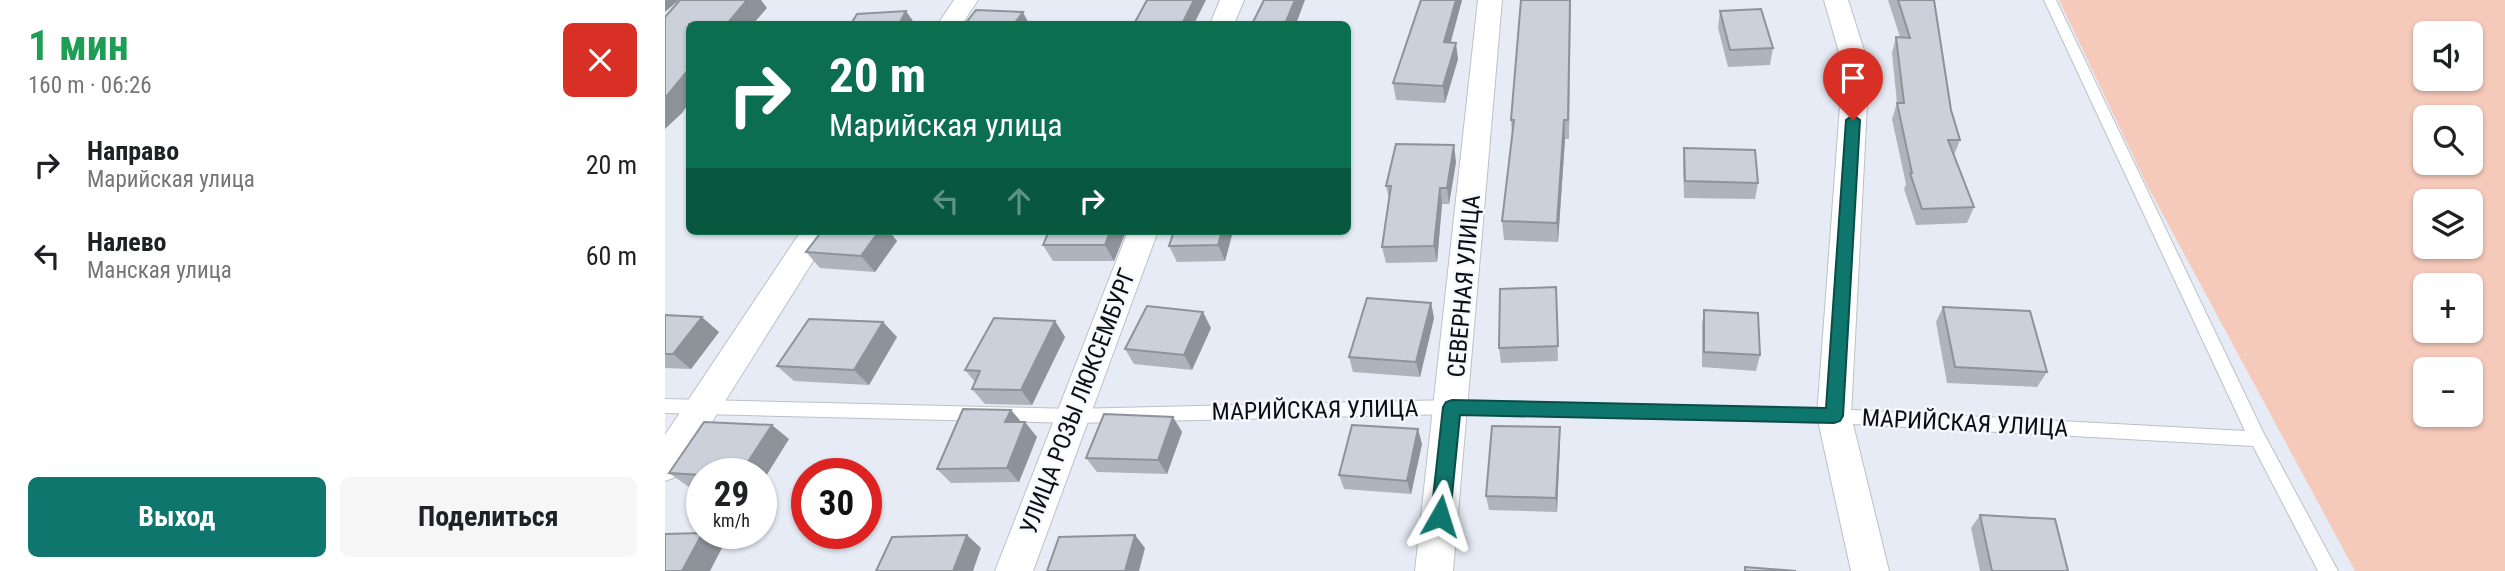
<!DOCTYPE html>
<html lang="ru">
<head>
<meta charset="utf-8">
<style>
	body { margin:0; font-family:"Roboto Condensed",sans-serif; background:#f6f6f6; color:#202124; height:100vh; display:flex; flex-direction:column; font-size:26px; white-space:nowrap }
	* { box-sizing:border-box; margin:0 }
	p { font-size:23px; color:#757577 }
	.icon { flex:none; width:38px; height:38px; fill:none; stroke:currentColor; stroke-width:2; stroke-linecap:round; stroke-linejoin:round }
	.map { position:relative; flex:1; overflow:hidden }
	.panel { display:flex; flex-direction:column; background:#fff; width:665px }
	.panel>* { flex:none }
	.banner { position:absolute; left:21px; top:21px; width:665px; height:214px; border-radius:10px; box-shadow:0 2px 5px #0004; background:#0b6e4f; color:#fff; overflow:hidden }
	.buttons { position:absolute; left:1748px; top:21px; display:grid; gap:14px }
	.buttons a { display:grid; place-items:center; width:70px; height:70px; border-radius:10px; background:#fff; box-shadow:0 2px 5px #0004; font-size:35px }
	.speed { position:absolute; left:21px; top:458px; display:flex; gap:14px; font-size:35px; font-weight:700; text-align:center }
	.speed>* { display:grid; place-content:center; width:91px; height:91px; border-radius:50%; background:#fff; box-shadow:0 2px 5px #0004; line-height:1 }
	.speed small { font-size:18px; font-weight:400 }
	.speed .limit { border:10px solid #d22; background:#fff; color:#111 }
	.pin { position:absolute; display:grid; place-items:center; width:60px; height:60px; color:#fff; margin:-72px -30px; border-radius:50% 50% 50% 0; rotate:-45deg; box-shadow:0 0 7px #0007 }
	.pin .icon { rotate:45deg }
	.me { position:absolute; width:77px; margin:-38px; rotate:6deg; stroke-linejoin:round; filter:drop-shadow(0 0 5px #0008) }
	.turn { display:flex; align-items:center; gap:24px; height:147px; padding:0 28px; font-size:32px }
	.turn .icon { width:91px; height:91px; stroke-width:2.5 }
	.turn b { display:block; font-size:49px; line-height:60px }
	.lanes { display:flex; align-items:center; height:66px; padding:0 28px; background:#0003; justify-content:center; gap:35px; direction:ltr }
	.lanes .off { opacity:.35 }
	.round { display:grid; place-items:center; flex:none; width:74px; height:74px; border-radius:10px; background:#f6f6f6 }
	.head { display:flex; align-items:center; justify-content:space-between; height:119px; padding:0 28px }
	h1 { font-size:42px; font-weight:700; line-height:52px; color:#1e9e55 }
	.action { display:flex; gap:14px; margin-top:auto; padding:14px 28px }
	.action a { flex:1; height:80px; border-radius:10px; background:#0f766e; color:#fff; font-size:28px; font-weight:700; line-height:80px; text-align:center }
	.action a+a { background:#f6f6f6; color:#202124 }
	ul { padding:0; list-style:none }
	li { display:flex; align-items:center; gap:21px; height:91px; padding:0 28px }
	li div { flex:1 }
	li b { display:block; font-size:26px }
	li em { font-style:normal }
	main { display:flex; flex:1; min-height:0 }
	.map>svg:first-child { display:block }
	.green { fill:#f6cabb; fill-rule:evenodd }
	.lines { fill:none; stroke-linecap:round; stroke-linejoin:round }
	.lane-casing { stroke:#bcc0ca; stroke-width:2 }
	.street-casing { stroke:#bcc0ca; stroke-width:2 }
	.lane { fill:#fff; fill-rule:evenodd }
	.street { fill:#fff; fill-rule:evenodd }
	.wall { fill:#afb3bb }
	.shaded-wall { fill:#8e9299 }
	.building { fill:#cbd0da; stroke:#8e9299; stroke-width:2 }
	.route { fill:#0f766e; stroke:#0a4d48; stroke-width:2 }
	.labels { text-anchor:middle; stroke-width:5; stroke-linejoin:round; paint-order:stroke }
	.street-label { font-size:24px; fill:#0d0e12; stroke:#f5f8fe }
</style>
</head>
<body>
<main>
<section class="panel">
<div class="head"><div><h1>1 мин</h1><p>160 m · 06:26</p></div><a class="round" style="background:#d93025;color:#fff"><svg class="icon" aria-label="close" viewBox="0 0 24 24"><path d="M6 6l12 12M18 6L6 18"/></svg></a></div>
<ul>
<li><svg class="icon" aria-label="right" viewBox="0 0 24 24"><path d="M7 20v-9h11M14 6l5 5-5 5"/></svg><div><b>Направо</b><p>Марийская улица</p></div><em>20 m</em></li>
<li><svg class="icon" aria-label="left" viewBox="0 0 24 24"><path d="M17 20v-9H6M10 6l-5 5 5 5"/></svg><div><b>Налево</b><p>Манская улица</p></div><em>60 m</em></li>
</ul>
<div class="action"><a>Выход</a><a>Поделиться</a></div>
</section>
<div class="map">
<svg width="1840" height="571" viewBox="0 0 1840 571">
	<rect width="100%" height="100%" fill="#e6ebf5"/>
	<path class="green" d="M1394,0H1840V571H1690L1482,185ZM1760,33H1806V79H1760ZM1760,117H1806V163H1760ZM1760,201H1806V247H1760ZM1760,285H1806V331H1760ZM1760,369H1806V415H1760Z"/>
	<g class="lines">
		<g class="lane-casing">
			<path id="lane" d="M1379,0H1391L1599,434L1673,571H1653L1588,446L1169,423L787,414L407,423L0,413V399L407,409L787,400L1169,409L1580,431Z"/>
		</g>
		<g class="street-casing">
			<g id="street">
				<path d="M289,0H313L297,24H273Z"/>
				<path d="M555,0H579L569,24H545Z"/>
				<path d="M813,0H837L788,571H750Z"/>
				<path d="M1159,0H1183L1204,66L1186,416L1224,571H1186L1152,416L1178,66Z"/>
				<path d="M136,231H167L13,476L0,481V435Z"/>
				<path d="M463,231H493L368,571H330Z"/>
			</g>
		</g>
		<use href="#lane" class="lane"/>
		<use href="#street" class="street"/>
	</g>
	<g class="wall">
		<path d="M756,0H797L786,42L793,59L780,103L731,100L728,83Z"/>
		<path d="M906,0L904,139H900L893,242L839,240L837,221L847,134L846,120Z"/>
		<path d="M1223,0H1269L1286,110L1295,140L1289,155L1309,207L1302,223L1251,225L1239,189L1241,184L1227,119L1232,103L1227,53L1231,37H1235Z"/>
		<path d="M1055,11L1108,48L1105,65L1063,67L1053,28Z"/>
		<path d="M1019,148L1093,183L1090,199L1019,198L1018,165Z"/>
		<path d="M791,162L784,204H777L772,262L721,263L717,247L724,199L721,186Z"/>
		<path d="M157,231H230L227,235L232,241L210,272L155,268L141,252Z"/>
		<path d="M384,231H461L449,261H388L378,245Z"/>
		<path d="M509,231H568L560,261L512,262L504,246Z"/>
		<path d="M891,287L893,361L836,363L834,348Z"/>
		<path d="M766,303L769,318L755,377L688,372L684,357Z"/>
		<path d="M1278,307L1382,372L1372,387L1282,383L1271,322Z"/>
		<path d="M1039,310L1095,355L1091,371L1037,367V325Z"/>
		<path d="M0,315L54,332L26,369L0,368Z"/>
		<path d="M390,321L400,337L367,405L320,404L307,389L310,382L300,370Z"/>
		<path d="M546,328L527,370L469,364L460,349Z"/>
		<path d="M232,337L204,385L129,381L112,366Z"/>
		<path d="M346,410L356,422L372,437L354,482L286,483L272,469Z"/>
		<path d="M508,417L517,432L502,474L432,472L421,458Z"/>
		<path d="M124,439L96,474H37V488L24,487L4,473Z"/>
		<path d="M895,442L892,512L824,510L821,496Z"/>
		<path d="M757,444L746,494L679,489L674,475Z"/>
		<path d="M1315,515L1403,571H1315L1306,528Z"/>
	</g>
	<g class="shaded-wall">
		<path d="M0,0H14L0,12Z"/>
		<path d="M82,0H96L102,8L88,24H62Z"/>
		<path d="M529,0H541L529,24H517Z"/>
		<path d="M630,0H640L631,24H620Z"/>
		<path d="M791,0H797L781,58L779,42Z"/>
		<path d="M241,11L250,24H234Z"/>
		<path d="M358,12L364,24H349Z"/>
		<path d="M791,43L793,59L780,103L778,86Z"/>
		<path d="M24,69V103L17,113L0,129V98Z"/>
		<path d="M899,120L900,139L893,242L892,223Z"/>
		<path d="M789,145L791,162L784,204L782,188Z"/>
		<path d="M775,188L777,204L772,262L769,246Z"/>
		<path d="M214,231H230L227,235L232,241L210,272L196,256Z"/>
		<path d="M445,231H461L449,261L440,245Z"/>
		<path d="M557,231H568L560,261L553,245Z"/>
		<path d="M766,303L769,318L755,377L751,362Z"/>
		<path d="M538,312L546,328L527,370L519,355Z"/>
		<path d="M37,317L54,332L26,369L8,354Z"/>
		<path d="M390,321L400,337L367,405L356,390Z"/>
		<path d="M218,322L232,337L204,385L189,370Z"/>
		<path d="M346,410L358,424L340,422Z"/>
		<path d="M508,417L517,432L502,474L493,460Z"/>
		<path d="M360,422L372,437L354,482L342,468Z"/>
		<path d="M107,425L124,439L96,484V474H75Z"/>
		<path d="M895,427V442L892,512L891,498Z"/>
		<path d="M753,429L757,444L746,494L742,481Z"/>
		<path d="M37,534H39L58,546L45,571H17Z"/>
		<path d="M302,535L316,548L308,571H288Z"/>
		<path d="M470,535L480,548L474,571H460Z"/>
	</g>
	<g class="building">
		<path d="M15,0H82L62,24H24V69L0,98V17Z"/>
		<path d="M482,0H529L517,24H469Z"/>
		<path d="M599,0H630L620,24H587Z"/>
		<path d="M756,0H791L779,42L791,43L778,86L728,83Z"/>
		<path d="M856,0H905L903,120H899L892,223L837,221L849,120H846Z"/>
		<path d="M1233,0H1269L1286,110L1295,140H1283L1309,207L1257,209L1245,173H1247L1232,103H1239L1231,37L1245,38Z"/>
		<path d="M1096,9L1108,48L1065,50L1055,11Z"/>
		<path d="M311,10L358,12L349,24H300Z"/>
		<path d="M241,11L234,24H186L192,14Z"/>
		<path d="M731,144L789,145L782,188H775L769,246L717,247L726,186H721Z"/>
		<path d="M1019,148L1090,150L1093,183L1020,181Z"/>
		<path d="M157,231H214L196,256L141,252Z"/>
		<path d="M384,231H445L440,245H378Z"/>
		<path d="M509,231H557L553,245L504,246Z"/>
		<path d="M891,287L893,346L834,348L835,289Z"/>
		<path d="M702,298L766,303L751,362L684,357Z"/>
		<path d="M482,306L538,312L519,355L460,349Z"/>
		<path d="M1278,307L1365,311L1382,372L1290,367Z"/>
		<path d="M1039,310L1093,313L1095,355L1039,352Z"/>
		<path d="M0,315L37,317L8,354H0Z"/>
		<path d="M329,318L390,321L356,390L307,389L315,371L300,370Z"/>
		<path d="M144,319L218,322L189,370L112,366Z"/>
		<path d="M298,409L346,410L340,422H360L342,468L272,469Z"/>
		<path d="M439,414L508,417L493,460L421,458Z"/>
		<path d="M39,422L107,425L75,474L37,475L4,473Z"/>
		<path d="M687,425L753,429L742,481L674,475Z"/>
		<path d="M827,426L895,427L891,498L821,496Z"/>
		<path d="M1315,515L1390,519L1403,571H1327Z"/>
		<path d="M37,533V534L17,571H0V534Z"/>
		<path d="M302,535L288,571H211L227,537Z"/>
		<path d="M470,535L460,571H382L394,537Z"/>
		<path d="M1080,567L1131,571H1080Z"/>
	</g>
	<path class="route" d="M1188,115L1195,120L1178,416L1175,421L1169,423L795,415L785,516L782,523L775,525L769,523L766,516L778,407L781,402L787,400L1161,408L1181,120Z"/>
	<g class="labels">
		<g class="street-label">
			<text transform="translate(799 286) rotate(-85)" y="8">СЕВЕРНАЯ УЛИЦА</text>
			<text transform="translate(413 401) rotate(-69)" y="8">УЛИЦА РОЗЫ ЛЮКСЕМБУРГ</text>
			<text transform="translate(650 410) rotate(-1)" y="8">МАРИЙСКАЯ УЛИЦА</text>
			<text transform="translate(1300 423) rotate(3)" y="8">МАРИЙСКАЯ УЛИЦА</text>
		</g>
	</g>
</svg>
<div class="buttons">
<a><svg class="icon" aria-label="sound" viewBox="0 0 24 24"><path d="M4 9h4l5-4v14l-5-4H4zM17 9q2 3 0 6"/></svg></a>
<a><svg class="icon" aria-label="search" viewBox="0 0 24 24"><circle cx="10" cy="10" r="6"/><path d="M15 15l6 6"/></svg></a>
<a><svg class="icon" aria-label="layers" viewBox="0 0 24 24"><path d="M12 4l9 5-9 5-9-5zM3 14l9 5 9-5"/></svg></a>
<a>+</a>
<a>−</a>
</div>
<div class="speed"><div>29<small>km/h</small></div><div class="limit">30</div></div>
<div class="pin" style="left:1188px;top:120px;background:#d93025"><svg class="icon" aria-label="arrive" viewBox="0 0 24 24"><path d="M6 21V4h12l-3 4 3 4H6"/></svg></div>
<svg class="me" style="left:775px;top:516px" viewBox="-20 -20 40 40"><path d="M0-17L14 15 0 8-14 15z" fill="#0f766e" stroke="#fff" stroke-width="4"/></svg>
<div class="banner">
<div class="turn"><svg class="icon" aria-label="right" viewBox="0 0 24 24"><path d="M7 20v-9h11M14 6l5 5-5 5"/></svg><div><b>20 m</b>Марийская улица</div></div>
<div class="lanes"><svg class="icon off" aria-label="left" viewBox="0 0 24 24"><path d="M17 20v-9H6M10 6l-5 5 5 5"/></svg><svg class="icon off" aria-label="ahead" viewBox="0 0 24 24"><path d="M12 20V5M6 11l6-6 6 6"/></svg><svg class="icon" aria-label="right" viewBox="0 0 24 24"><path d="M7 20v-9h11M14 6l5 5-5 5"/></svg></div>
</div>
</div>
</main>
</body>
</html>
